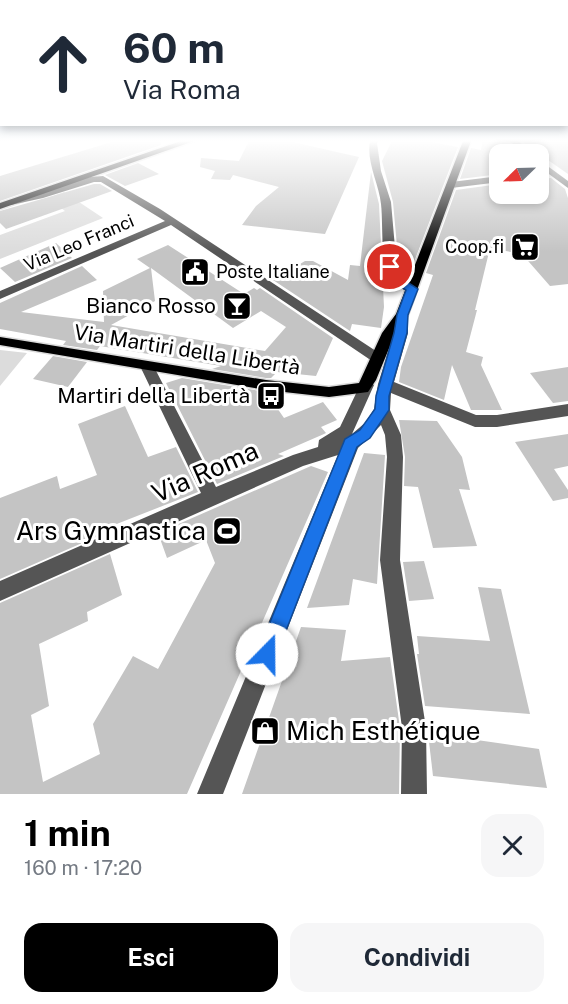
<!DOCTYPE html>
<html lang="it">
<head>
<meta charset="utf-8">
<style>
	body { margin:0; font-family:"Public Sans",sans-serif; background:#f6f6f7; color:#1f2937; height:100vh; display:flex; flex-direction:column; font-size:22px; white-space:nowrap }
	* { box-sizing:border-box; margin:0 }
	p { font-size:20px; color:#747a83 }
	.icon { flex:none; width:33px; height:33px; fill:none; stroke:currentColor; stroke-width:2; stroke-linecap:round; stroke-linejoin:round }
	.map { position:relative; height:794px; overflow:hidden }
	.side { display:flex; flex-direction:column; background:#fff; flex:1 }
	.side>* { flex:none }
	.guide { position:absolute; left:0px; top:0px; width:568px; height:126px; box-shadow:0 3px 9px #0003; background:#fff; color:#1f2937; overflow:hidden }
	.needle { width:39px; rotate:247deg }
	.buttons { position:absolute; left:489px; top:144px; display:grid; gap:12px }
	.buttons a { display:grid; place-items:center; width:60px; height:60px; border-radius:12px; background:#fff; box-shadow:0 3px 9px #0003; font-size:30px }
	.pin { position:absolute; display:grid; place-items:center; width:51px; height:51px; color:#fff; margin:-26px; border:3px solid #fff; border-radius:50%; box-shadow:0 2px 6px #0007 }
	.me { position:absolute; width:66px; margin:-33px; rotate:22deg; stroke-linejoin:round; filter:drop-shadow(0 0 4px #0008) }
	.turn { display:flex; align-items:center; gap:21px; height:126px; padding:0 24px; font-size:27px }
	.turn .icon { width:78px; height:78px; stroke-width:2.5 }
	.turn b { display:block; font-size:42px; line-height:51px }
	.round { display:grid; place-items:center; flex:none; width:63px; height:63px; border-radius:18px; background:#f6f6f7 }
	.summary { display:flex; align-items:center; justify-content:space-between; height:102px; padding:0 24px }
	h1 { font-size:36px; font-weight:700; line-height:45px; color:#000 }
	.primary-button { display:flex; gap:12px; margin-top:auto; padding:12px 24px }
	.primary-button a { flex:1; height:69px; border-radius:18px; background:#000; color:#fff; font-size:24px; font-weight:700; line-height:69px; text-align:center }
	.primary-button a+a { background:#f6f6f7; color:#1f2937 }
	.map>svg:first-child { display:block }
	.green { fill:#dcdcdc }
	.building { fill:#c4c4c4; fill-rule:evenodd }
	.lines { fill:none; stroke-linecap:round; stroke-linejoin:round }
	.major-casing { stroke:#dbdbdb; stroke-width:3 }
	.minor { fill:#555; fill-rule:evenodd }
	.major { fill:#000; fill-rule:evenodd }
	.route { fill:#1a73e8; stroke:#114b97; stroke-width:1.5 }
	.labels { text-anchor:middle; stroke-width:6; stroke-linejoin:round; paint-order:stroke }
	.far-street-label { font-size:18px; fill:#000; stroke:#fff }
	.far-poi-label { font-size:18px; fill:#000; stroke:#fff; text-anchor:end }
	.poi-label { font-size:21px; fill:#000; stroke:#fff; text-anchor:end }
	.street-label { font-size:21px; fill:#000; stroke:#fff }
	.near-street-label { font-size:26px; fill:#000; stroke:#fff }
	.near-poi-label { font-size:26px; fill:#000; stroke:#fff; text-anchor:end }
</style>
</head>
<body>
<div class="map">
<svg width="568" height="794" viewBox="0 0 568 794">
	<rect width="100%" height="100%" fill="#fff"/>
	<g class="green">
		<path d="M64,192L103,218L0,259V235L65,211L48,198Z"/>
		<path d="M0,350L27,353L0,386Z"/>
	</g>
	<g class="building">
		<path d="M115,141H161V145L0,201V176Z"/>
		<path d="M249,141H288L359,157L325,234L242,225L256,206L279,187L233,175L230,180L211,179L215,171L200,167L201,158L239,161Z"/>
		<path d="M392,141H425L458,147L411,270L399,268L393,202L382,161Z"/>
		<path d="M483,141H500V174L460,179L471,148L481,150Z"/>
		<path d="M522,141H568V174L528,146Z"/>
		<path d="M138,163L159,174L125,186L105,175Z"/>
		<path d="M371,172L379,204L384,307L381,328L352,324L350,331L273,280L305,261H313L348,280L350,265L360,266Z"/>
		<path d="M551,178L565,189L568,198V284L550,286L522,254L490,248L475,310H477L466,352L483,357L481,365L502,410H471L452,365L444,400L399,382L401,367L433,275L426,273L456,190L500,184V194H538V179Z"/>
		<path d="M94,184H100L112,191L6,229L0,223V211Z"/>
		<path d="M56,243L72,258L15,282L0,268Z"/>
		<path d="M168,245L244,294L254,288L257,290L260,288L333,338L316,376L277,372L271,378H266L212,369L221,366L100,346L97,350L63,345L66,341L0,329V303L82,266L97,280L21,312L104,322L103,291L150,268L137,259ZM151,268L233,328L261,311L286,327L265,351L111,325L155,301Z"/>
		<path d="M53,356L87,362L68,387L33,379Z"/>
		<path d="M568,367V401L553,403L530,373Z"/>
		<path d="M182,378L266,392L284,418L323,402L337,420L321,427L326,433L324,434L278,454L284,456L217,484L166,383Z"/>
		<path d="M125,406L148,457L176,447L198,492L104,529L105,533L0,579V498L57,476L60,489L97,475L78,424Z"/>
		<path d="M399,420L437,421L462,457L470,490L459,489L477,546L433,548L418,487L404,486L405,457Z"/>
		<path d="M568,434V466L554,469L568,490V498L553,501L515,442Z"/>
		<path d="M364,453L385,455L377,584L353,579L349,605L307,608Z"/>
		<path d="M311,466L328,472L187,794H0V603L110,554L122,595L87,612L88,621L39,644L49,706L31,715L43,782L100,754L93,724L133,656L158,669L215,563L206,540L167,558L158,533Z"/>
		<path d="M424,561L434,599L409,601L403,562Z"/>
		<path d="M478,587L501,589L530,714L425,706L417,654H419L417,636L490,641Z"/>
		<path d="M301,627L346,630L341,661L390,657L400,728L399,794H242Z"/>
		<path d="M428,733L539,749L547,788L433,776Z"/>
	</g>
	<g class="lines">
		<g class="major-casing">
			<g id="major">
				<path d="M181,141H194L0,209V203Z"/>
				<path d="M463,141H471L408,315L395,334L376,380L368,392L329,397L266,390L0,345V337L266,380L329,387L359,383L382,333L396,314Z"/>
			</g>
		</g>
		<g class="minor">
			<path d="M370,141H379L377,143L381,171L391,202L397,271L401,278L416,286V292C405,294 392,283 387,273C381,261 383,220 381,204C379,184 366,162 370,141Z"/>
			<path d="M509,141H518L534,154H526Z"/>
			<path d="M538,159L568,181V188L538,166Z"/>
			<path d="M103,176L160,209L382,355L384,358L382,361H372L171,225L0,299V291L165,221L101,182H94L43,198L11,205L6,202L90,177Z"/>
			<path d="M500,176V182L451,188L446,185L451,182Z"/>
			<path d="M402,311L408,315V333L394,382L476,415H497L568,404V416L497,427H475L391,393L390,410L401,435L403,457L400,560L426,728L427,794H401L402,728L380,560L387,457L385,435L381,425L358,448L223,794H197L338,455L303,466L0,601V581L201,493L140,366L142,363H152L216,487L293,455L318,447L319,440L340,427L362,381L367,380L374,385L352,434L366,422L374,409L378,384L394,333L396,315Z"/>
		</g>
		<use href="#major" class="major"/>
	</g>
	<linearGradient id="sky" x2="0" y2="1"><stop stop-color="#8cadcc"/><stop offset="0.56" stop-color="#fff"/><stop offset="1" stop-color="#fff" stop-opacity="0"/></linearGradient>
	<rect width="568" height="252" fill="url(#sky)"/>
	<path class="route" d="M390,264L394,265L401,278L418,289L408,315L407,333L389,396V410L370,438L357,447L277,654L274,661L267,664L260,661L257,654L343,444L345,439L360,430L375,409L376,396L394,333L397,315L406,290L393,282L385,267Z"/>
	<defs>
		<g id="supermarket-square" transform="scale(1.5)"><rect x="-9" y="-9" width="18" height="18" rx="4" fill="#000" stroke="#fff"/><path d="M-6-5.5h2.5l.6 2H6L4.5 2H-2.5L-4.4-4H-6ZM-1.5 3.2a1.3 1.3 0 1 0 .1 0ZM3 3.2a1.3 1.3 0 1 0 .1 0Z" fill="#fff"/></g>
		<g id="civic-square" transform="scale(1.5)"><rect x="-9" y="-9" width="18" height="18" rx="4" fill="#000" stroke="#fff"/><path d="M-.6-6.5H3V-4.5H.6V-3L4-1V1h2V6H-6V1h2V-1L-.6-3ZM-1.2 2.5V6h2.4V2.5Z" fill="#fff"/></g>
		<g id="bar-square" transform="scale(1.5)"><rect x="-9" y="-9" width="18" height="18" rx="4" fill="#000" stroke="#fff"/><path d="M-6-5H6L.8 .8V4.5H3.5V6h-7V4.5H-.8V.8Z" fill="#fff"/></g>
		<g id="bus-square" transform="scale(1.5)"><rect x="-9" y="-9" width="18" height="18" rx="4" fill="#000" stroke="#fff"/><path d="M-5-6H5V4H4V6H2V4H-2V6H-4V4H-5ZM-3.5-4V0h7V-4ZM-3.5 1.2v1.5H-2V1.2ZM2 1.2v1.5H3.5V1.2Z" fill="#fff"/></g>
		<g id="stadium-square" transform="scale(1.5)"><rect x="-9" y="-9" width="18" height="18" rx="4" fill="#000" stroke="#fff"/><path d="M0-5a6.5 5 0 1 0 0 10a6.5 5 0 1 0 0-10ZM-3.5-1.8h7v3.6h-7Z" fill="#fff"/></g>
		<g id="shop-square" transform="scale(1.5)"><rect x="-9" y="-9" width="18" height="18" rx="4" fill="#000" stroke="#fff"/><path d="M-5-2.5h2.3a2.7 3.5 0 0 1 5.4 0H5L5.5 6h-11ZM-1.5-2.5h3a1.5 2.3 0 0 0-3 0Z" fill="#fff"/></g>
	</defs>
	<g fill-rule="evenodd">
		<use href="#supermarket-square" x="525" y="247"/>
		<use href="#civic-square" x="195" y="272"/>
		<use href="#bar-square" x="237" y="306"/>
		<use href="#bus-square" x="271" y="396"/>
		<use href="#stadium-square" x="227" y="531"/>
		<use href="#shop-square" x="265" y="731"/>
	</g>
	<g class="labels">
		<g class="far-street-label">
			<text transform="translate(79 243) rotate(-23)" y="6">Via Leo Franci</text>
		</g>
		<g class="far-poi-label">
			<text x="504" y="253">Coop.fi</text>
			<text x="216" y="278" text-anchor="start">Poste Italiane</text>
		</g>
		<g class="poi-label">
			<text x="216" y="313">Bianco Rosso</text>
			<text x="250" y="403">Martiri della Libertà</text>
		</g>
		<g class="street-label">
			<text transform="translate(187 350) rotate(9)" y="7">Via Martiri della Libertà</text>
		</g>
		<g class="near-street-label">
			<text transform="translate(205 472) rotate(-24)" y="9">Via Roma</text>
		</g>
		<g class="near-poi-label">
			<text x="206" y="540">Ars Gymnastica</text>
			<text x="286" y="740" text-anchor="start">Mich Esthétique</text>
		</g>
	</g>
</svg>
<div class="buttons">
<a><svg class="needle" viewBox="-14 -14 28 28"><path d="M0-13l5 13h-10z" fill="#e53935"/><path d="M0 13l5-13h-10z" fill="#747a83"/></svg></a>
</div>
<div class="pin" style="left:390px;top:267px;background:#d93025"><svg class="icon" aria-label="arrive" viewBox="0 0 24 24"><path d="M6 21V4h12l-3 4 3 4H6"/></svg></div>
<svg class="me" style="left:267px;top:654px" viewBox="-20 -20 40 40"><circle r="19" fill="#fff"/><path d="M0-13L10 11 0 6-10 11z" fill="#1a73e8"/></svg>
<div class="guide">
<div class="turn"><svg class="icon" aria-label="ahead" viewBox="0 0 24 24"><path d="M12 20V5M6 11l6-6 6 6"/></svg><div><b>60 m</b>Via Roma</div></div>
</div>
</div>
<section class="side">
<div class="summary"><div><h1>1 min</h1><p>160 m · 17:20</p></div><a class="round"><svg class="icon" aria-label="close" viewBox="0 0 24 24"><path d="M6 6l12 12M18 6L6 18"/></svg></a></div>
<div class="primary-button"><a>Esci</a><a>Condividi</a></div>
</section>
</body>
</html>
